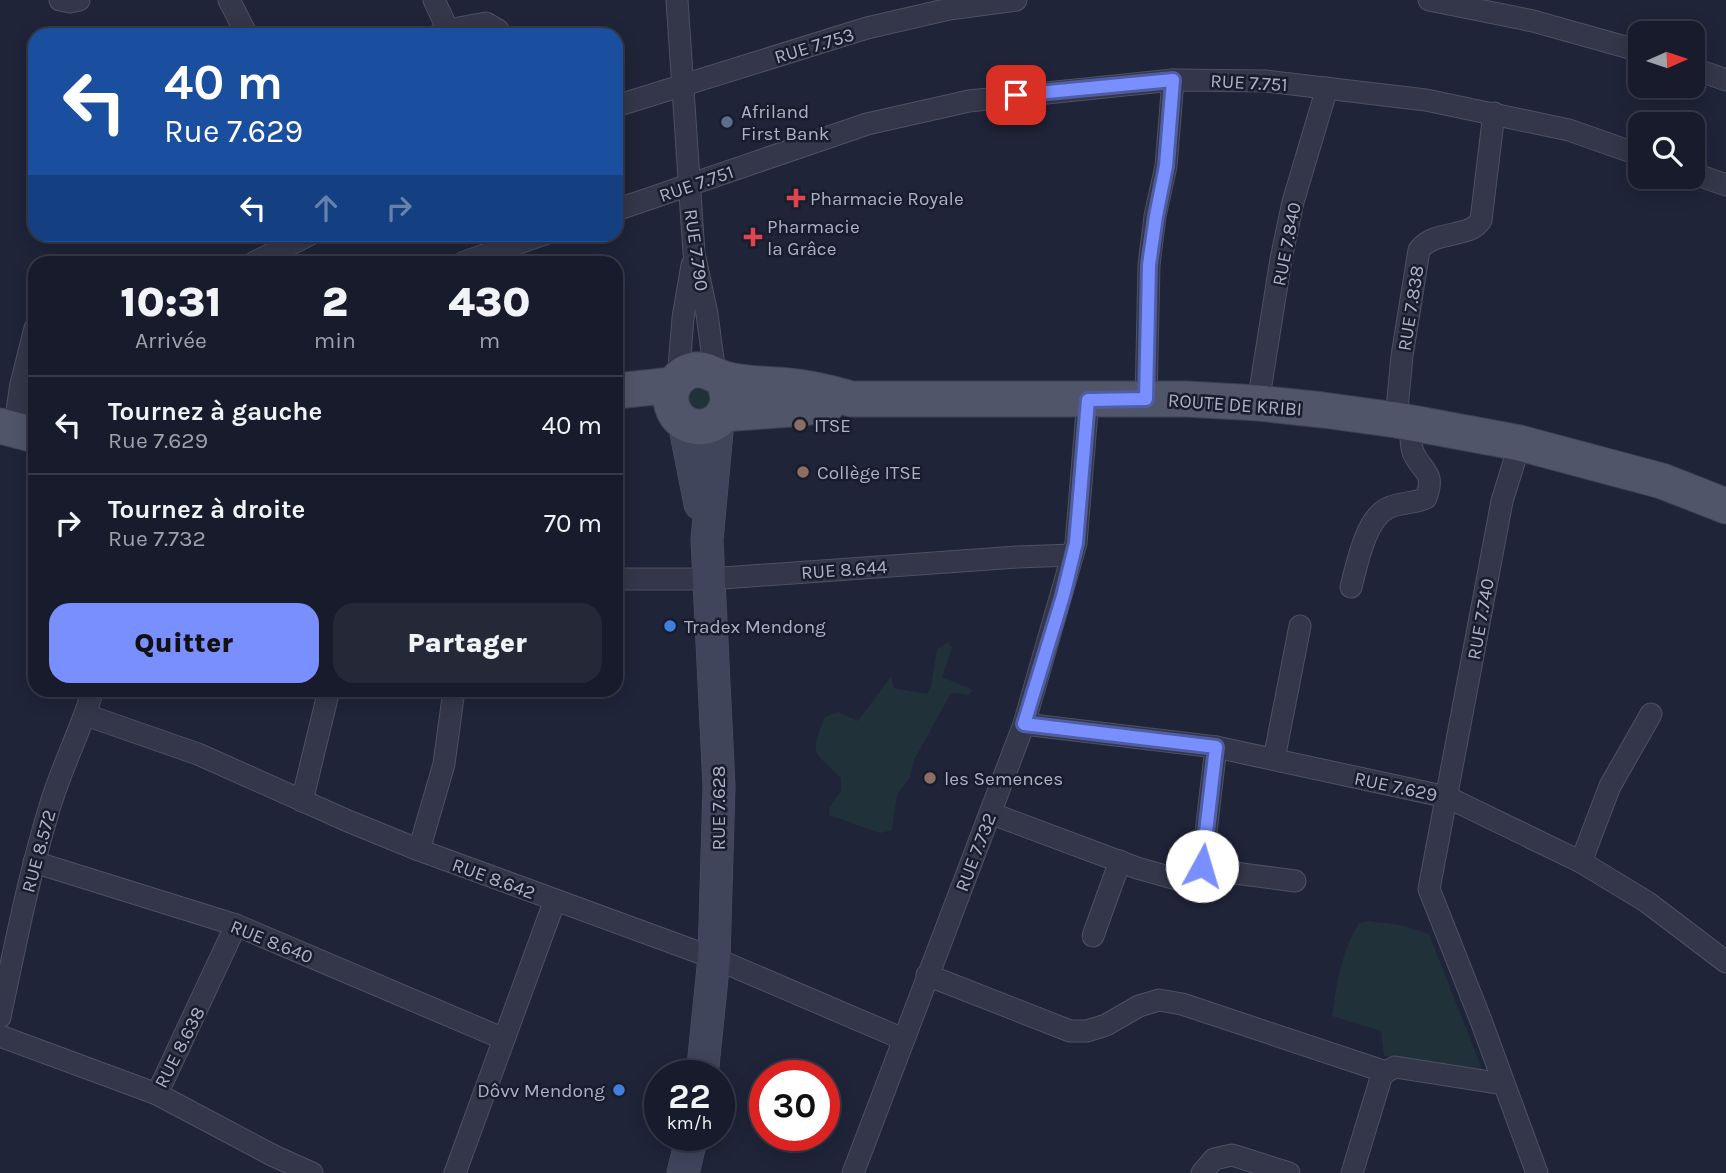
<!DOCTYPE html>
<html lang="fr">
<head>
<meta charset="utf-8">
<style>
	body { margin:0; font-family:Karla,sans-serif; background:#242837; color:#f1f3f6; height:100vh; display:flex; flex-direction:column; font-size:26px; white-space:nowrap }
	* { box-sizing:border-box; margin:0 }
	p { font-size:23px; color:#9ea1a9 }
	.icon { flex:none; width:38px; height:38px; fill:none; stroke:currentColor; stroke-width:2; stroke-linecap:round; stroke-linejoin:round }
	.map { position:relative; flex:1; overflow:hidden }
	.side { position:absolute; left:28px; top:256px; width:595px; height:441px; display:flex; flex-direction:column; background:#171b2b; border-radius:21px; box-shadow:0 4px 18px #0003,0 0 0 2px #363947 }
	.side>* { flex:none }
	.hud { position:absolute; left:28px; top:28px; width:595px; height:214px; border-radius:21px; box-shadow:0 4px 18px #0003,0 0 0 2px #363947; background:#1a4fa0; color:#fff; overflow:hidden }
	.needle { width:46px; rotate:87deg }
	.buttons { position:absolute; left:1628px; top:21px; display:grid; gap:14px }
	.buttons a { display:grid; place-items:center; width:77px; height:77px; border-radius:14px; background:#171b2b; box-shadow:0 4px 18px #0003,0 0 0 2px #363947; font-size:35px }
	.speed { position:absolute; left:644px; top:1060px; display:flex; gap:14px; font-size:35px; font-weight:700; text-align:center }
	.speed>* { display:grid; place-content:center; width:91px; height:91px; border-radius:50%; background:#171b2b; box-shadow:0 4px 18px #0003,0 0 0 2px #363947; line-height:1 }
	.speed small { font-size:18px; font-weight:400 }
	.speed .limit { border:10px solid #d22; background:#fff; color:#111 }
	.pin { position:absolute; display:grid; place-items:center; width:60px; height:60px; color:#fff; margin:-30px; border-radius:14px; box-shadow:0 4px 10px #0006 }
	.me { position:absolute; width:77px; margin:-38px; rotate:6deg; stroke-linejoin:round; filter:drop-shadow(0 0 5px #0008) }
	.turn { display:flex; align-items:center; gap:24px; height:147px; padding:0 21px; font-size:32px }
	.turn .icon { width:91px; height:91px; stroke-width:2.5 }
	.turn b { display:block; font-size:49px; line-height:60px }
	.lanes { display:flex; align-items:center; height:66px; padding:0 21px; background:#0003; justify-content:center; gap:35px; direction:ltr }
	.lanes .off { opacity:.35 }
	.eta { display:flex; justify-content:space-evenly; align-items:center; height:119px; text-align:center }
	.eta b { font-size:42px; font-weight:800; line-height:49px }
	.action { display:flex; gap:14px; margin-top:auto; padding:14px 21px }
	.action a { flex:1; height:80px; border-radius:21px; background:#7a8ffe; color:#111; font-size:28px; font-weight:800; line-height:80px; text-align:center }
	.action a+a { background:#242837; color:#f1f3f6 }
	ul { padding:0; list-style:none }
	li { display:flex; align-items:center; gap:21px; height:98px; padding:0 21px; border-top:2px solid #363947 }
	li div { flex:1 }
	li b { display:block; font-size:26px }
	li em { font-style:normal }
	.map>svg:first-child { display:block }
	.green { fill:#21313a }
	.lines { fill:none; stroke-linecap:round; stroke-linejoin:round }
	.minor-casing { stroke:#4d5164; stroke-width:23 }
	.secondary-casing { stroke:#4d5164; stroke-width:33 }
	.primary-casing { stroke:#3c4052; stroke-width:37 }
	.minor { stroke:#333749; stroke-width:21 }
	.secondary { stroke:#40455c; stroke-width:32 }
	.primary { stroke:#505569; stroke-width:35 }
	.route-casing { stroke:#4f5da5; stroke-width:18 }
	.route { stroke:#7a8ffe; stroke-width:12 }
	.service-dot { fill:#5c6f8a; stroke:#181c2d; stroke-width:2.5 }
	.health-dot { fill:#e0444e; stroke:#181c2d; stroke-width:2.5 }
	.education-dot { fill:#8d6e63; stroke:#181c2d; stroke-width:2.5 }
	.shop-dot { fill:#3f7fe0; stroke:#181c2d; stroke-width:2.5 }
	.labels { text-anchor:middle; stroke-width:5; stroke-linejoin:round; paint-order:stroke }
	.street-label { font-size:19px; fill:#adb1c6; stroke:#181c2d }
	.poi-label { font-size:19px; fill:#adb1c6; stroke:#181c2d; text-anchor:start }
</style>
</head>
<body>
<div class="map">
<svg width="1726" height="1173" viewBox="0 0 1726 1173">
	<rect width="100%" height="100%" fill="#1f2439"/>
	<g class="green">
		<path d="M698,386L708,389L712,398L705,411L690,409L686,394L689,390Z"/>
		<path d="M948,642L952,648L942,677L973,690L969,695L951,693L914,760L910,777L897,795L892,830L880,833L829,815V808L841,791V778C812,750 810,755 825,717L838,712L858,721L891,676L894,688L927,694L931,687L937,649Z"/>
		<path d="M1369,921L1400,925L1429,934L1483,1072C1450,1067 1417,1057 1384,1056L1381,1031L1332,1016C1337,983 1341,952 1359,923Z"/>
	</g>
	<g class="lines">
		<g class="minor-casing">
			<g id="minor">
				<path d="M60,0L70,2L79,0"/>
				<path d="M229,0L247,35"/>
				<path d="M434,0L448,30"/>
				<path d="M677,0L694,253L707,314L715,374"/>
				<path d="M1429,0L1533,21L1640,51"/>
				<path d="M438,35L448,30L486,23L498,30L501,35"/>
				<path d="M1692,68L1726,80"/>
				<path d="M616,106L867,28L949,9L1016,0"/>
				<path d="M1692,173L1726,185"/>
				<path d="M616,210L867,124L969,101L1173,80L1266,81L1426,100L1569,130L1640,155"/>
				<path d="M255,262L311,234"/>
				<path d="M464,262L545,234"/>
				<path d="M678,379L683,318L692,265"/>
				<path d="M1146,399L1149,265L1155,216L1166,166L1173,80"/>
				<path d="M1258,403L1281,259L1293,202L1327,88"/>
				<path d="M1396,420L1402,356L1419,250C1435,229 1470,239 1481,220L1494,113"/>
				<path d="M14,430L21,384L35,328"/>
				<path d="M1520,443L1502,501L1429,889L1480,1018L1537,1173"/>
				<path d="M616,579H709L1017,557L1073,555"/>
				<path d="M1351,587C1357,565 1365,519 1388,508C1400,502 1414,504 1426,498C1436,471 1422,473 1413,452C1410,443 1411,432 1411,423"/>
				<path d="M86,715L198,754L348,821L419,850L714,958L903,1039"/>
				<path d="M1024,724L1216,747L1447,797L1581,862L1647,902L1726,962"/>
				<path d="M1216,747L1202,866L1204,869L1295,881"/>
				<path d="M1274,759L1300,626"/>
				<path d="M302,801L329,690"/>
				<path d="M990,813L1137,868L1187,882L1197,878L1204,869"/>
				<path d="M419,850L444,764L454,690"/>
				<path d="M34,862L236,925L504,1039"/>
				<path d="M1581,862L1610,786L1651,714"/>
				<path d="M1093,936L1120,861"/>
				<path d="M927,975L1070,1031H1087L1106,1025L1139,1006L1159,1000L1182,1004L1386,1072"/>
				<path d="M0,1017C15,946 29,875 50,806C62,766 81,730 93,690"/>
				<path d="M0,1036L157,1094L236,925"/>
				<path d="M157,1094L274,1156L312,1173"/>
				<path d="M455,1173L555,900"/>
				<path d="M853,1173L1024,724L1076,543L1088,400"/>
				<path d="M1202,1173L1214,1159L1232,1155L1289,1173"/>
				<path d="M1352,1173L1381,1078L1386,1072L1395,1067L1503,1084"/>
			</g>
		</g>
		<g class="secondary-casing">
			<g id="secondary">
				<path d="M684,423L700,504"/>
				<path d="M702,1076L714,958L719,786L707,540L718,421"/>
				<path d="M683,1173L692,1136"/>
			</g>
		</g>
		<g class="primary-casing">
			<g id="primary">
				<path d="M724,379C726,387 729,397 727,405C720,434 680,434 672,406C667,390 678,373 694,370C707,368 714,376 725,379C750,386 779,383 805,388C821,390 837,395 852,399H1186L1258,403L1323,410L1396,420L1520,443L1662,481L1726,506"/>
				<path d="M616,391L673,385"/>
				<path d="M723,414L804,408L828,404"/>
				<path d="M0,426L35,435"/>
			</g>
		</g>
		<use href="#minor" class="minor"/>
		<use href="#secondary" class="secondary"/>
		<use href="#primary" class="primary"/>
	</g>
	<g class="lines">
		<g class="route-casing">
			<path id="route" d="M1016,95L1173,80L1166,166L1156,216L1149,265L1146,399L1088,400L1076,543L1063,596L1024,724L1216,747L1202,866"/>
		</g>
		<use href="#route" class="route"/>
	</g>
	<circle class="service-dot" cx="727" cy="122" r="7"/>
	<g class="health-dot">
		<path d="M792.5 187.5h7v7h7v7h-7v7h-7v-7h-7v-7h7z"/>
		<path d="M749.5 226.5h7v7h7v7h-7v7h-7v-7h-7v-7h7z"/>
	</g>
	<g class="education-dot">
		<circle cx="800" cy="425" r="7"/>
		<circle cx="803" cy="472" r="7"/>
		<circle cx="930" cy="778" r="7"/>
	</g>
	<g class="shop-dot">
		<circle cx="670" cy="626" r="7"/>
		<circle cx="619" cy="1090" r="7"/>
	</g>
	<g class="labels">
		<g class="street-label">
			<text transform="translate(814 45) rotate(-17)" y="7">RUE 7.753</text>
			<text transform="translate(1249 82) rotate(3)" y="7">RUE 7.751</text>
			<text transform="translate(696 183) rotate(-19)" y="7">RUE 7.751</text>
			<text transform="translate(1286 244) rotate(-79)" y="7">RUE 7.840</text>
			<text transform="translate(697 250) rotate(82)" y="7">RUE 7.790</text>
			<text transform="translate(1410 308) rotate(-81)" y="7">RUE 7.838</text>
			<text transform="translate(1235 404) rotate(4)" y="7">ROUTE DE KRIBI</text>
			<text transform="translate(844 569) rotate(-4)" y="7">RUE 8.644</text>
			<text transform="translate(1480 619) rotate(-80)" y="7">RUE 7.740</text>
			<text transform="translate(1396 786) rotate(12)" y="7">RUE 7.629</text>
			<text transform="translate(718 808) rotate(-90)" y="7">RUE 7.628</text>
			<text transform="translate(38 851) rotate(-75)" y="7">RUE 8.572</text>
			<text transform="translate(975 852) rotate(-69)" y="7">RUE 7.732</text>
			<text transform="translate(494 878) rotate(20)" y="7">RUE 8.642</text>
			<text transform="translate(272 941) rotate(22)" y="7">RUE 8.640</text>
			<text transform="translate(179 1047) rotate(-63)" y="7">RUE 8.638</text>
		</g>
		<g class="poi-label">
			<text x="741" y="118">Afriland<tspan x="741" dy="22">First Bank</tspan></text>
			<text x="810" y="205">Pharmacie Royale</text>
			<text x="767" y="233">Pharmacie<tspan x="767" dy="22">la Grâce</tspan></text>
			<text x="814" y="432">ITSE</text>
			<text x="817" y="479">Collège ITSE</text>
			<text x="684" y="633">Tradex Mendong</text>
			<text x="944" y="785">les Semences</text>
			<text x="605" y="1097" text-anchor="end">Dôvv Mendong</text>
		</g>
	</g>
</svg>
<div class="buttons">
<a><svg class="needle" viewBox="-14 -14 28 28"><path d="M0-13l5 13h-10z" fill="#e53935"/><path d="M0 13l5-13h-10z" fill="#9ea1a9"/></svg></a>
<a><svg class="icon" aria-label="search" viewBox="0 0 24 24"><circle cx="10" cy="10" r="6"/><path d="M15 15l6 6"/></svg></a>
</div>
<div class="speed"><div>22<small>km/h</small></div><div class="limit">30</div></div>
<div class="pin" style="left:1016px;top:95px;background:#d93025"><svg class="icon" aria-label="arrive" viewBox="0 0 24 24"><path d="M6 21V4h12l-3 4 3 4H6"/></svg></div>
<svg class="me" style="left:1202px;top:866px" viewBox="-20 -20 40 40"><circle r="19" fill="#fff"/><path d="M0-13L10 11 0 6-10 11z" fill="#7a8ffe"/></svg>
<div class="hud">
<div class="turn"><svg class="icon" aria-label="left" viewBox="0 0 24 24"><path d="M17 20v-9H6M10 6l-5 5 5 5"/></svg><div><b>40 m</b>Rue 7.629</div></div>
<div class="lanes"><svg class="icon" aria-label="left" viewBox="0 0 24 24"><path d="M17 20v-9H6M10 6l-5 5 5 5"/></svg><svg class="icon off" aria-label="ahead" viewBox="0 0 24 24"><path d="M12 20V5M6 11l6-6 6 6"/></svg><svg class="icon off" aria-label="right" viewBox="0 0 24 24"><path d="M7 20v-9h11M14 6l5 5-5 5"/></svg></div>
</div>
<section class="side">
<div class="eta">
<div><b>10:31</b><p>Arrivée</p></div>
<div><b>2</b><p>min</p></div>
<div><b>430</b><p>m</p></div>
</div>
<ul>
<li><svg class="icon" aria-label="left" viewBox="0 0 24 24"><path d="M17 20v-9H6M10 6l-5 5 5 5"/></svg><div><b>Tournez à gauche</b><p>Rue 7.629</p></div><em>40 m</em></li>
<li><svg class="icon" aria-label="right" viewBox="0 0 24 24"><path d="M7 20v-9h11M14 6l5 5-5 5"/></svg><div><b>Tournez à droite</b><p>Rue 7.732</p></div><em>70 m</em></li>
</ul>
<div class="action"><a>Quitter</a><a>Partager</a></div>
</section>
</div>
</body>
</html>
